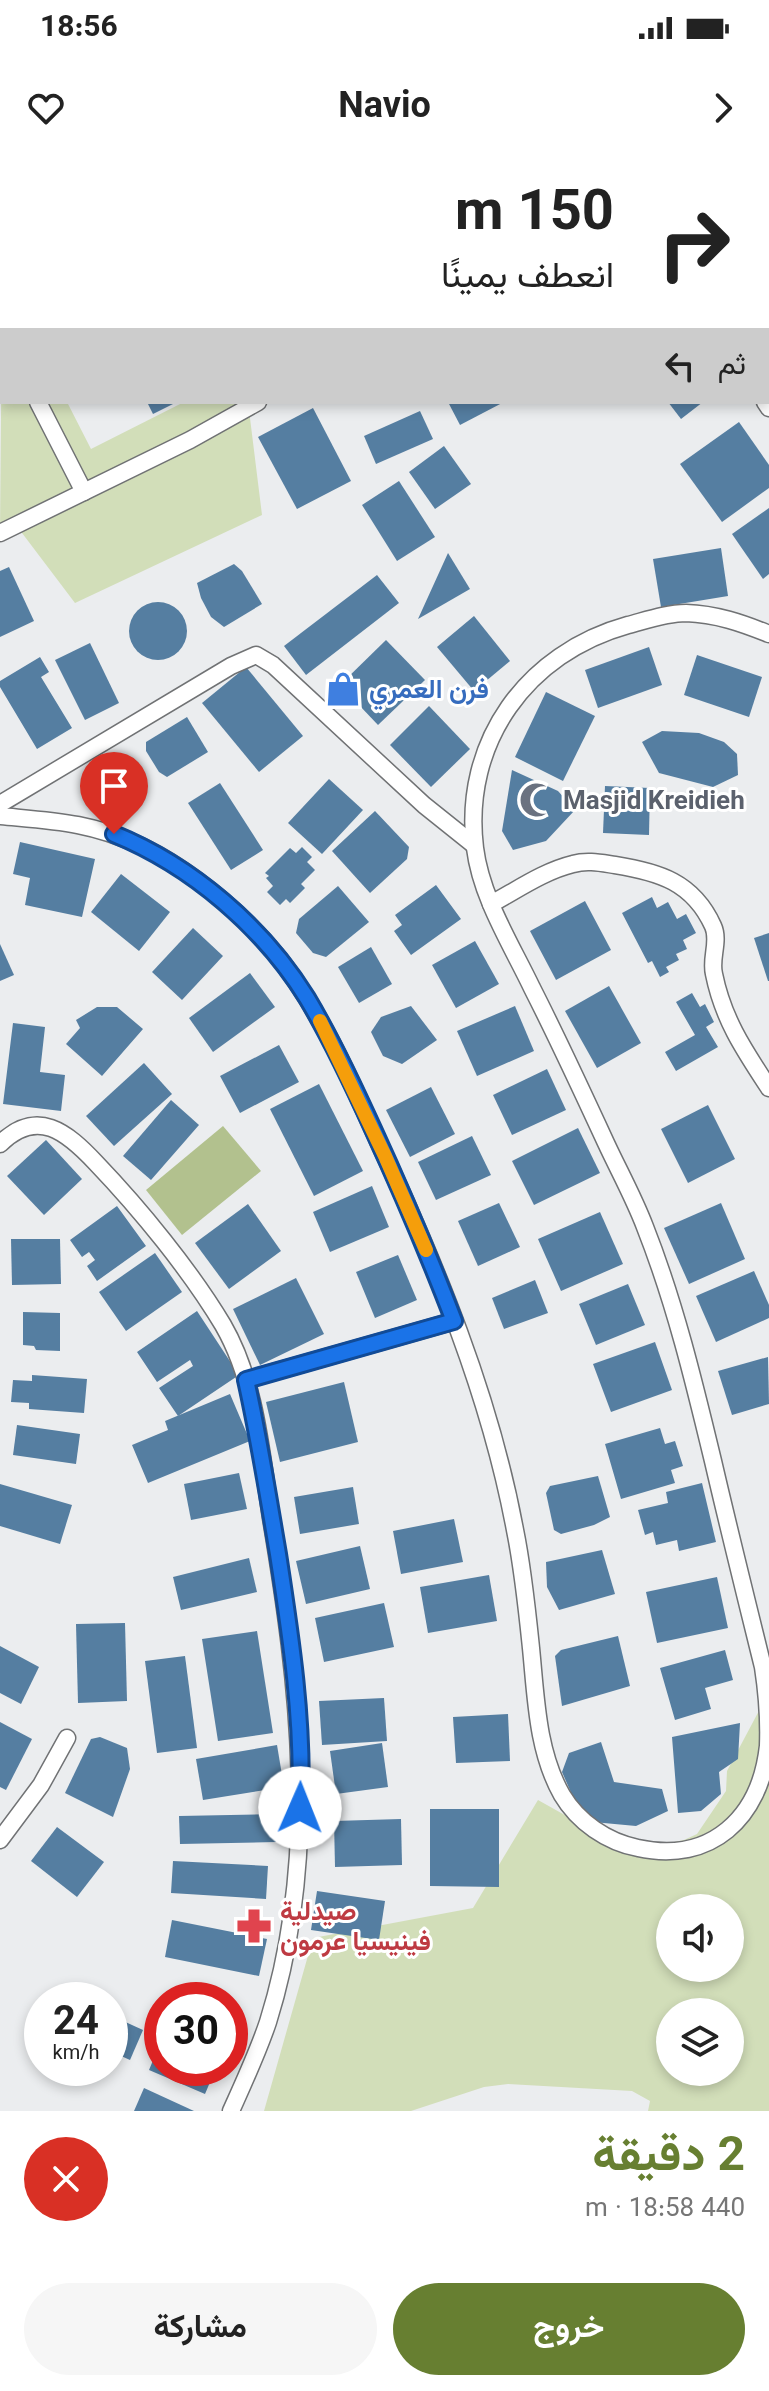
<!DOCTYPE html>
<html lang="ar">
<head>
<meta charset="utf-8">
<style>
	body { margin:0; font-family:Georgia,Vazirmatn,serif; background:#f6f6f6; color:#222; direction:rtl; height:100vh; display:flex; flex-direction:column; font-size:30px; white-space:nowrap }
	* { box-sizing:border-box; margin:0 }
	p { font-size:26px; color:#767676 }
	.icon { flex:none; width:44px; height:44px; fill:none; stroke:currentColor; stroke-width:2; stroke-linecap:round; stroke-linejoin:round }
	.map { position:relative; height:1951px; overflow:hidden; direction:ltr }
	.details { display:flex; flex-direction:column; background:#fff; flex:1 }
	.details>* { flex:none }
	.hud { position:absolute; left:0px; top:0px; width:770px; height:244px; box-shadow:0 4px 12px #0003; direction:rtl; background:#fff; color:#222; overflow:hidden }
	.fabs { position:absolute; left:656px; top:1734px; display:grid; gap:16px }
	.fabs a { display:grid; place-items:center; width:88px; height:88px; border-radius:50%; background:#fff; box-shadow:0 4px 12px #0003; font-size:40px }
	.speed { position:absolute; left:24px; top:1822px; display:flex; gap:16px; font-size:40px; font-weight:700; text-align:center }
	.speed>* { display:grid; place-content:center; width:104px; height:104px; border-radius:50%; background:#fff; box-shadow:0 4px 12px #0003; line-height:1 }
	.speed small { font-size:20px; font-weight:400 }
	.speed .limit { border:12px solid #d22; background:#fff; color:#111 }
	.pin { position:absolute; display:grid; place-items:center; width:68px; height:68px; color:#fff; margin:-82px -34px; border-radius:50% 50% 50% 0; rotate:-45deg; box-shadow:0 0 8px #0007 }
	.pin .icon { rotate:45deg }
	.me { position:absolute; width:88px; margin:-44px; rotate:1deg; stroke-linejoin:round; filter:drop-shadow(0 0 6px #0008) }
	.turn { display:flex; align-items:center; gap:28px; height:168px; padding:0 24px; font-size:36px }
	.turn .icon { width:104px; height:104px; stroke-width:2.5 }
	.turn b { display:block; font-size:56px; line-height:68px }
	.then { display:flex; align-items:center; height:76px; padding:0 24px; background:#0003; gap:16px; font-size:30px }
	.round { display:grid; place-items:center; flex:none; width:84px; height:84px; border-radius:42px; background:#f6f6f6 }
	.head { display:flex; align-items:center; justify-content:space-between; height:136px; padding:0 24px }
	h1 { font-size:48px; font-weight:700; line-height:60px; color:#677f31 }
	.button { display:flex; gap:16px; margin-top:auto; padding:16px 24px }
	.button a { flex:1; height:92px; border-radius:48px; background:#677f31; color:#fff; font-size:32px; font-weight:700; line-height:92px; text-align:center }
	.button a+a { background:#f6f6f6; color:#222 }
	.status { display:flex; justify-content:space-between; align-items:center; height:56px; padding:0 40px; background:#fff; direction:ltr }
	.status svg { height:22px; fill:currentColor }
	header { display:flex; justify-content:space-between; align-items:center; height:104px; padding:0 24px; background:#fff; font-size:36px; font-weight:700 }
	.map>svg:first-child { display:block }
	.green { fill:#d2deb9; fill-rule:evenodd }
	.forest { fill:#b2c18e }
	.building { fill:#557ea1 }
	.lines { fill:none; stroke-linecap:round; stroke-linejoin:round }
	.lane-casing { stroke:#707274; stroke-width:11 }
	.street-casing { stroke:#707274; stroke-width:19 }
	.lane { stroke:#fff; stroke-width:8 }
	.street { stroke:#fff; stroke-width:16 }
	.route-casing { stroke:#114b97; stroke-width:20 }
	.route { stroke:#1a73e8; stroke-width:14 }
	.slow { stroke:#f59e0b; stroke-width:14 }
	.labels { text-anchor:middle; stroke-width:6; stroke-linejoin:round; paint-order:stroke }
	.shop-label { font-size:26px; font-weight:bold; fill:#366cbe; stroke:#fff; text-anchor:start }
	.worship-label { font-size:26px; font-weight:bold; fill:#5b616d; stroke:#fff; text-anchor:start }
	.health-label { font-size:26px; font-weight:bold; fill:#be3a42; stroke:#fff; text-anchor:start }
</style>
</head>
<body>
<div class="status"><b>18:56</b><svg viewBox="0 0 49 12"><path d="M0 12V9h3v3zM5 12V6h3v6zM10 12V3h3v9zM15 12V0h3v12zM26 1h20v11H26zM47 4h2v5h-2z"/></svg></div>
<header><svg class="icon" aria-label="forward" viewBox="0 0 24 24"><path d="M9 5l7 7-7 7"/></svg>Navio<svg class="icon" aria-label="heart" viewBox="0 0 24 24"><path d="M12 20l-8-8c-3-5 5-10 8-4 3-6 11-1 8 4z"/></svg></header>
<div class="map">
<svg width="769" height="1951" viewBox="0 0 769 1951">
	<rect width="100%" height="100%" fill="#ebedef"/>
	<g class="green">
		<path d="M2,139V242H67L91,289L184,242H248L262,355L75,443L19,369L0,373Z"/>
		<path d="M769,1544V1951H648L650,1941L632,1931L508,1924L484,1927L411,1951H264L313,1778L473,1748L538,1640L629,1691L684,1680L697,1674L726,1631L727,1611L761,1547ZM670,1748H730V1808H670ZM670,1852H730V1912H670Z"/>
	</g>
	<path class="forest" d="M223,966L261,1011L182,1075L146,1030Z"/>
	<g class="building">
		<path d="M147,242H177L153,254Z"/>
		<path d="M448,242H504L460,265Z"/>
		<path d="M668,242H703L681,259Z"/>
		<path d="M313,248L351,321L297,349L258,277Z"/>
		<path d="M420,251L433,279L376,304L364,276Z"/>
		<path d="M739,262L769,305V328L722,362L680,304Z"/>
		<path d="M444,286L471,324L435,349L409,312Z"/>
		<path d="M399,321L435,377L397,401L362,345Z"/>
		<path d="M769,348V414L763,419L732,374Z"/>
		<path d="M721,388L728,436L661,447L653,399Z"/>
		<path d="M448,393L470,429L418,459Z"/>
		<path d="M234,404L242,411L262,444L224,467L211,457L201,438L197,423Z"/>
		<path d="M9,407L34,461L0,477V411Z"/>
		<path d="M377,415L399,443L306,515L284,486Z"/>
		<circle cx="158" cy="471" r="29"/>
		<path d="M474,456L510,501L474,531L437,487Z"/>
		<path d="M386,480L425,520L378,565L340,525Z"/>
		<path d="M90,483L119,543L85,560L55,500Z"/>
		<path d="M649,487L662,525L598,548L585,510Z"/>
		<path d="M697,495L762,517L749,557L684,535Z"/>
		<path d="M40,497L49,512L41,517L72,568L37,589L0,527V521Z"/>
		<path d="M246,507L303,576L259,612L202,543Z"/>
		<path d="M546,532L595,556L563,621L515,597Z"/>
		<path d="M429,546L470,589L431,627L390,585Z"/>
		<path d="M187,557L208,592L167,617L159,612L146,591V582Z"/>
		<path d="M662,571L699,573L724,582L737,594L738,615L713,627L659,613L642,582Z"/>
		<path d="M512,610L558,631L575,650L546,681L513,690L502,671Z"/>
		<path d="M329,619L363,650L322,694L288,663Z"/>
		<path d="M220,623L263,690L231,710L188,643Z"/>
		<path d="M605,626L650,628L649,675L603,673Z"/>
		<path d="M375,651L409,687L407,699L370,733L332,691Z"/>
		<path d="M20,682L95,699L82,757L25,745L30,718L13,714Z"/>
		<path d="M302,687L312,697L307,702L315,710L301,724L305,728L290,743L286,739L280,745L267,732L273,726L266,718L269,716L265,713L290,688L296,693Z"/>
		<path d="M121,714L170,752L139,791L91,752Z"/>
		<path d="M436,725L461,759L411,795L394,771L402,765L395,755Z"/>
		<path d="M338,726L369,762L326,797L313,793L296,773L299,759Z"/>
		<path d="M652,737L657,748L668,742L677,759L686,754L696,773L683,780L687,789L676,794L679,800L666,807L669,812L660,817L652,801L648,803L622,753Z"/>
		<path d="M585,741L611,790L556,820L530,771Z"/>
		<path d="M193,768L223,796L182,840L152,812Z"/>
		<path d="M769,773V821H768L754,778Z"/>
		<path d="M475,781L499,824L456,848L432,805Z"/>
		<path d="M0,784L14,815L0,821Z"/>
		<path d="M371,787L392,824L359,843L338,807Z"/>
		<path d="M250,813L275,847L213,892L189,858Z"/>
		<path d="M609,826L641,883L597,908L565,851Z"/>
		<path d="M692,833L700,847L705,844L714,862L706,867L718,887L676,911L665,892L695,875L676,842Z"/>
		<path d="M411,846L437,880L402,904L383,896L371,872L381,857Z"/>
		<path d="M515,846L534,891L477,916L457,871Z"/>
		<path d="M97,847H117L143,869L102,916L66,884L80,868L76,860Z"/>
		<path d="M13,863L45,867L40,912L65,915L61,951L3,944Z"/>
		<path d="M279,885L299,922L240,953L220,916Z"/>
		<path d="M144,903L172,934L114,986L86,956Z"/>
		<path d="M547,909L566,950L512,975L493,935Z"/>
		<path d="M319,924L363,1011L314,1036L270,949Z"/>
		<path d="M431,927L455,974L410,997L386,950Z"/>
		<path d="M171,940L199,965L151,1020L123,996Z"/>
		<path d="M708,945L735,999L688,1023L661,969Z"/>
		<path d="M578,968L600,1013L534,1045L512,1001Z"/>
		<path d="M472,976L491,1015L436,1040L418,1002Z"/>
		<path d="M46,980L82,1019L44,1055L7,1016Z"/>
		<path d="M372,1026L389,1067L330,1092L313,1052Z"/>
		<path d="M499,1043L520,1087L478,1106L458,1061Z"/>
		<path d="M721,1043L745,1099L689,1124L664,1068Z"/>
		<path d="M248,1044L281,1091L229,1129L195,1083Z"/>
		<path d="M117,1046L146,1086L97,1121L87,1106L95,1100L89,1092L82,1097L70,1080Z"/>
		<path d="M600,1052L623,1104L561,1131L538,1079Z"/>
		<path d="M11,1079H60L61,1124L12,1125Z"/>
		<path d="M155,1093L182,1132L126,1171L99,1132Z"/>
		<path d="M398,1095L417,1140L375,1158L356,1112Z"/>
		<path d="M754,1111L769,1145V1158L716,1182L696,1136Z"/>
		<path d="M296,1118L324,1174L260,1205L233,1149Z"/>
		<path d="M535,1120L548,1153L504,1169L492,1138Z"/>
		<path d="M628,1124L645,1165L596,1185L579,1144Z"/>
		<path d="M197,1151L239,1215L178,1256L159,1228L193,1206L190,1200L157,1222L137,1192Z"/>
		<path d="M23,1152L60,1153V1191L36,1190L34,1186L23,1185Z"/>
		<path d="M655,1182L672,1230L611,1252L593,1204Z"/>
		<path d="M768,1197L769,1244L732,1255L718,1211Z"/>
		<path d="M32,1215L87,1219L84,1253L29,1249V1243L11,1242L13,1220L32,1221Z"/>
		<path d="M344,1222L358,1282L280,1302L266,1242Z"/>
		<path d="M230,1234L250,1281L148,1323L132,1285L168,1270L165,1261Z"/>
		<path d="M17,1265L80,1274L76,1304L13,1295Z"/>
		<path d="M660,1268L665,1284L675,1281L683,1306L671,1310L675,1323L621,1339L605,1284Z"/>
		<path d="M239,1313L247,1349L191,1360L184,1324Z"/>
		<path d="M598,1316L610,1357L594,1365L561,1374L554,1370L546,1333L550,1326Z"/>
		<path d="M702,1323L716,1382L679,1391L677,1380L656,1385L653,1372L645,1375L638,1350L668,1343L666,1332Z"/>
		<path d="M0,1324L72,1345L60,1384L0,1366Z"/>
		<path d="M353,1327L359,1364L300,1374L294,1337Z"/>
		<path d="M454,1359L463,1402L401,1414L393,1371Z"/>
		<path d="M360,1386L370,1429L306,1444L296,1401Z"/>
		<path d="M602,1390L615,1434L559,1450L547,1427L546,1402Z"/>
		<path d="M249,1398L257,1432L181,1450L173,1417Z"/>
		<path d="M489,1415L497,1461L428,1473L420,1427Z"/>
		<path d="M717,1417L728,1468L657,1483L646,1432Z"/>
		<path d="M384,1443L394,1487L324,1502L315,1458Z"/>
		<path d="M125,1463L127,1541L78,1543L76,1464Z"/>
		<path d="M257,1471L273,1573L218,1581L202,1479Z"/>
		<path d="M618,1476L630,1526L562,1546L555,1496L561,1490Z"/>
		<path d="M0,1486L39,1507L21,1544L0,1533Z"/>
		<path d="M725,1490L733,1520L705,1528L711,1549L675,1560L660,1508Z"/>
		<path d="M185,1496L197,1588L157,1593L145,1501Z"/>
		<path d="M384,1538L387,1581L322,1585L319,1541Z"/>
		<path d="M508,1554L510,1601L456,1603L453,1557Z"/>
		<path d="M0,1562L32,1579L6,1630L0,1627Z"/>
		<path d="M740,1563L738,1599L719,1612L721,1634L701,1651L678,1653L672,1577Z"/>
		<path d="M100,1577L127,1588L130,1609L113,1657L65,1633L91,1579Z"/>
		<path d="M601,1582L614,1622L662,1629L668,1651L636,1666L593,1662L576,1644L562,1612L569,1593Z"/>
		<path d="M382,1583L388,1627L336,1634L330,1591Z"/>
		<path d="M277,1585L284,1627L203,1640L196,1599Z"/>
		<path d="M430,1649H499V1727L430,1726Z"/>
		<path d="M275,1654L276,1682L180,1684L179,1656Z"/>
		<path d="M401,1659L402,1705L335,1707L334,1661Z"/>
		<path d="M57,1667L104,1702L77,1737L31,1701Z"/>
		<path d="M173,1701L268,1706L266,1739L171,1733Z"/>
		<path d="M317,1731L385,1741L379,1780L311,1770Z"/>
		<path d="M172,1760L267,1779L259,1816L165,1797Z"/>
		<path d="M110,1855L143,1870L130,1900L110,1891Z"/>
		<path d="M162,1879V1908H216L205,1934L149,1910Z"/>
		<path d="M144,1928L194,1951H134Z"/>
	</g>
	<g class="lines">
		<g class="lane-casing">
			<path id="lane" d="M424,0L425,2"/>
		</g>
		<g class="street-casing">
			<g id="street">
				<path d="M136,2L141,0"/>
				<path d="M690,2L693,0"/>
				<path d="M0,49L2,48"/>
				<path d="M0,163L2,168"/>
				<path d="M38,242L84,332"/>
				<path d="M765,242L769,248"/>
				<path d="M0,373L190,280L258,242"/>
				<path d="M0,644L231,506L256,495L273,505L424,645L474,685"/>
				<path d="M0,656C52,661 90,662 139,685C191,709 250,759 285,806C324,859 351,921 378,981C436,1105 490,1235 515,1370C523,1409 527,1449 531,1488C536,1538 537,1591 562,1635C578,1662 607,1682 638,1688C711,1704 760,1658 768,1586C769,1560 767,1533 763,1507C746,1438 729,1370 713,1301C694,1222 675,1143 645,1067C634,1038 619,1011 606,983C582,931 558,879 532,828C511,784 481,737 475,688C462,582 527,493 628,465C647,460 667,453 686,453C716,454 742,463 769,474"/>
				<path d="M491,744C517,730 544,711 573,704C587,700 601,703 615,705C659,712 693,722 713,766C720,781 710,798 714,814C723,859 744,890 769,928"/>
				<path d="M0,984C37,947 67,972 96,1003C140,1049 190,1110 223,1165C256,1222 261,1293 271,1358C299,1525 320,1696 268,1862C258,1892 244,1922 231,1951"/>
				<path d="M246,1220L454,1161"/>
				<path d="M0,1680L41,1625L67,1578"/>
			</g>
		</g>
		<use href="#lane" class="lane"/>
		<use href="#street" class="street"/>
	</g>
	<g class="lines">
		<g class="route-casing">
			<path id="route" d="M114,674C192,706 263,767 307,838C332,880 353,925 373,969C402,1032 429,1096 454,1161L246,1220C259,1278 268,1336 278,1394C291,1478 304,1563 300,1648"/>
		</g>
		<use href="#route" class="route"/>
		<path class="slow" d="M320,861L385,996L426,1090"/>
	</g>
	<defs>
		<g id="shop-bare" transform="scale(2.76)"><path d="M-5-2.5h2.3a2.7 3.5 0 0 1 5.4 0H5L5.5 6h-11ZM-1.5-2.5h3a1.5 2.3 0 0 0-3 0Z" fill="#3f7fe0" stroke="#fff" stroke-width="2.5" paint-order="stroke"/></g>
		<g id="mosque-bare" transform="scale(2.76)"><path d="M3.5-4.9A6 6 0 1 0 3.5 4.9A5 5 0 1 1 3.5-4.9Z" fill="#6b7280" stroke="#fff" stroke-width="2.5" paint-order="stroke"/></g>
		<g id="pharmacy-bare" transform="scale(2.76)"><path d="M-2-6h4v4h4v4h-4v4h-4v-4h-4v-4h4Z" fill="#e0444e" stroke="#fff" stroke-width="2.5" paint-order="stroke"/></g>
	</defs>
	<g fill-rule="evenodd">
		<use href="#shop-bare" x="343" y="529"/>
		<use href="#mosque-bare" x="537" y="640"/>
		<use href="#pharmacy-bare" x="254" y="1766"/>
	</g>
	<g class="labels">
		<g class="shop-label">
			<text x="369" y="538">فرن العمري</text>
		</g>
		<g class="worship-label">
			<text x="563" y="649">Masjid Kreidieh</text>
		</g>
		<g class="health-label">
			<text x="280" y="1760">صيدلية<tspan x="280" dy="30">فينيسيا عرمون</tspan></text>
		</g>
	</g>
</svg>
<div class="fabs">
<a><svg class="icon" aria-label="sound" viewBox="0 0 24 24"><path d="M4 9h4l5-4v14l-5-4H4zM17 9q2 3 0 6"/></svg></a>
<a><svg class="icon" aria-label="layers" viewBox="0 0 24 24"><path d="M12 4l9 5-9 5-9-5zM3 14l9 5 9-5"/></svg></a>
</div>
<div class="speed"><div>24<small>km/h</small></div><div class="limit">30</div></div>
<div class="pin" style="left:114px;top:674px;background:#d93025"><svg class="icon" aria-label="arrive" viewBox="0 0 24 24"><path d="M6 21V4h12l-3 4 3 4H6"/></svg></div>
<svg class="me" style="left:300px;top:1648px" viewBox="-20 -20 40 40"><circle r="19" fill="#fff"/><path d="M0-13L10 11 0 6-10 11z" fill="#1a73e8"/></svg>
<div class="hud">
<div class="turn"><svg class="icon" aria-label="right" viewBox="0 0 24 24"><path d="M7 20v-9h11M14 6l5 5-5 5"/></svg><div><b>150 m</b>انعطف يمينًا</div></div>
<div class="then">ثم<svg class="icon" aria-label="left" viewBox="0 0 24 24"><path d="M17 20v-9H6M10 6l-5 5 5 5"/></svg></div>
</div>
</div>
<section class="details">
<div class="head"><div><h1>2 دقيقة</h1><p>440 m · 18:58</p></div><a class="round" style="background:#d93025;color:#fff"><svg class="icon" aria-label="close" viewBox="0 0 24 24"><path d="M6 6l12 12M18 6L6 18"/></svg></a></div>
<div class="button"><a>خروج</a><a>مشاركة</a></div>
</section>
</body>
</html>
